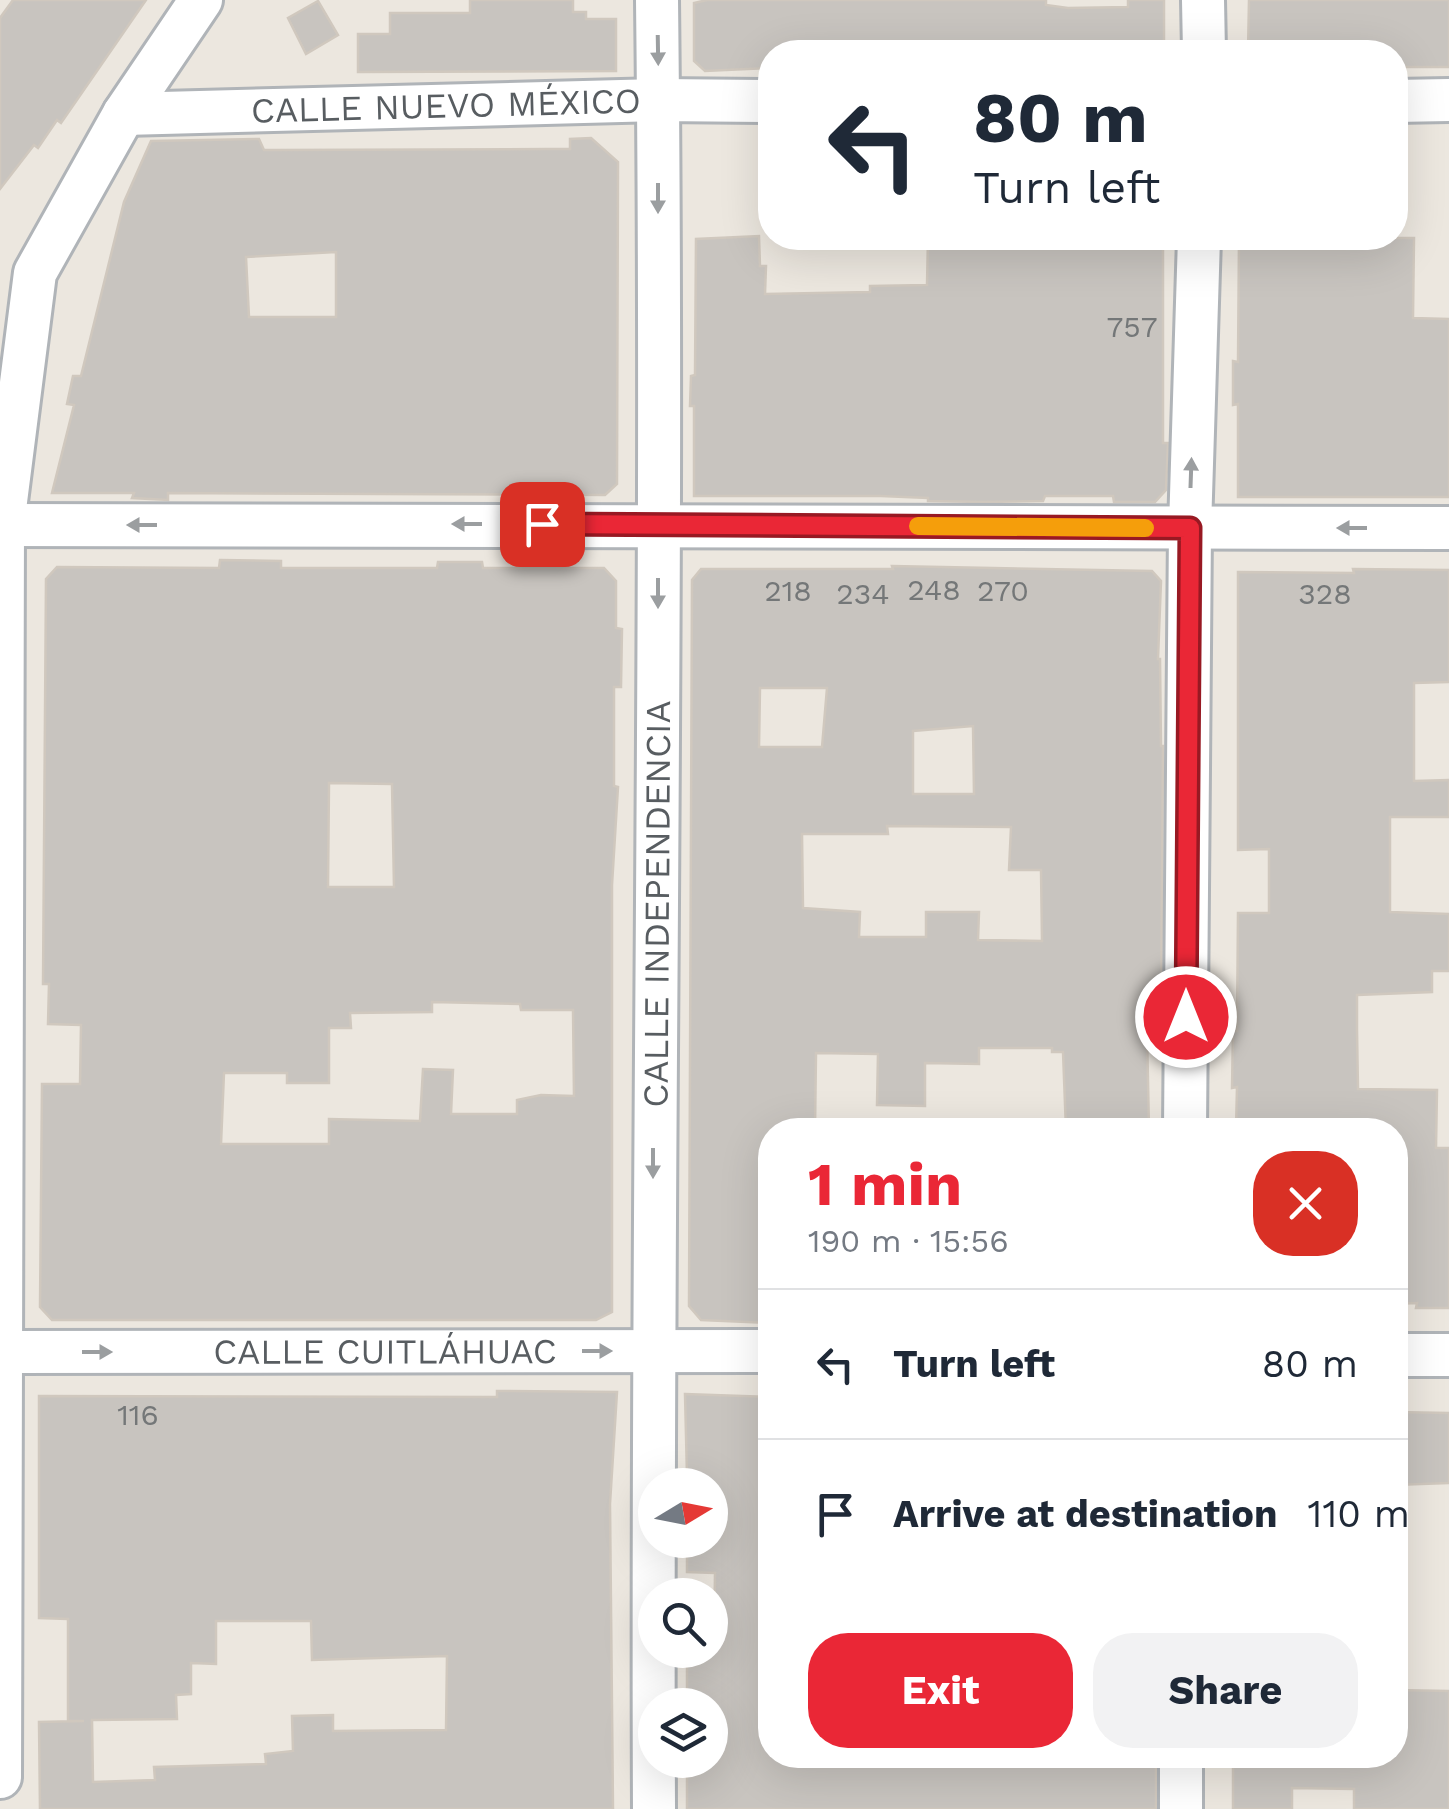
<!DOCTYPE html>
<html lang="en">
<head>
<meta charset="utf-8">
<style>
	body { margin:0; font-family:"Work Sans",sans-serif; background:#f2f2f3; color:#1f2937; height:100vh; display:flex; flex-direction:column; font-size:38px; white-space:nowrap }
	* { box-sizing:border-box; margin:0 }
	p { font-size:32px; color:#747a83 }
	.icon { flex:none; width:55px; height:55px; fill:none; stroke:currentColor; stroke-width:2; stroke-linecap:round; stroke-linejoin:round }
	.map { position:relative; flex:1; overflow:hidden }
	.panel { position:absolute; left:758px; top:1118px; width:650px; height:650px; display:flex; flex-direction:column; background:#fff; border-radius:40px; box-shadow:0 10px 40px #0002 }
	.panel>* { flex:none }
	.top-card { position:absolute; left:758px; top:40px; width:650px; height:210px; border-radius:40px; box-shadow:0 10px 40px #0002; background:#fff; color:#1f2937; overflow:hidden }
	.needle { width:65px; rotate:80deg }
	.fabs { position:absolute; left:638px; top:1468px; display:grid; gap:20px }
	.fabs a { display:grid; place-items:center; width:90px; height:90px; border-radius:50%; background:#fff; box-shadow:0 10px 40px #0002; font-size:50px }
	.pin { position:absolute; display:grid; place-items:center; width:85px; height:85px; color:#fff; margin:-42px; border-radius:20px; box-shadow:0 5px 15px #0006 }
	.me { position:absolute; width:110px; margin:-55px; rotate:0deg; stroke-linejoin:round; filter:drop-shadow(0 0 8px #0008) }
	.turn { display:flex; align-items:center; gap:35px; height:210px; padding:0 50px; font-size:45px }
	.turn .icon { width:130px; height:130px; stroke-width:2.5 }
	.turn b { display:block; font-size:70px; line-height:85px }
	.round { display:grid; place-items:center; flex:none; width:105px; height:105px; border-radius:40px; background:#f2f2f3 }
	.overview { display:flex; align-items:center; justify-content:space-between; height:170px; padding:0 50px }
	h1 { font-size:60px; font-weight:700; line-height:75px; color:#ea2736 }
	.button { display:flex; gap:20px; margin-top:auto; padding:20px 50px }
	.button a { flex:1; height:115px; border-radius:40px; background:#ea2736; color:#fff; font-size:40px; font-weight:700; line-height:115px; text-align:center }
	.button a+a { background:#f2f2f3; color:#1f2937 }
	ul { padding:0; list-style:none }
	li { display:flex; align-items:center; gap:30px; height:150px; padding:0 50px; border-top:2px solid #e0e1e3 }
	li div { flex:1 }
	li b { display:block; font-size:38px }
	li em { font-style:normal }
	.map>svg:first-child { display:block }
	.building { fill:#c8c4bf; stroke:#d0c8be; stroke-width:2.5; fill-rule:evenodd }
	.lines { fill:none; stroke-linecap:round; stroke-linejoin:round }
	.street-casing { stroke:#b0b4b8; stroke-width:48 }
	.street { stroke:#fff; stroke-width:42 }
	.oneway { fill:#9b9ea0 }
	.route-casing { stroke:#981923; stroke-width:25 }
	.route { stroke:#ea2736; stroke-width:18 }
	.slow { stroke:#f59e0b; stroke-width:18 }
	.labels { text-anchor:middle; stroke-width:8; stroke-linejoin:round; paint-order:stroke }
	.number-label { font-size:30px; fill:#747778 }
	.street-label { font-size:35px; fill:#585d61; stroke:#fff }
</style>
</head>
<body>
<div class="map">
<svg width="1449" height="1809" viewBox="0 0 1449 1809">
	<rect width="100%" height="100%" fill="#ece7df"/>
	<g class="building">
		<path d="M13,0H146L61,123L57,120L38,148L34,145L0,189V18Z"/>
		<path d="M470,0H573V12H586V19H616V71L358,72V34H390V13H470Z"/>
		<path d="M707,0H1046V5L1068,8L1128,7V0H1164V52H770V68L705,71L694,61V3Z"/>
		<path d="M1249,0H1449V67H1395V52H1248Z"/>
		<path d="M318,1L338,35L306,54L288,18Z"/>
		<path d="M591,138L618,162L617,484L605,495L168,493V500L132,498L134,493H52L74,405L67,404L73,376H81L124,202L151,141L259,139L264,150H276L549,149H570V139ZM336,252V317H249L246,257Z"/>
		<path d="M759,236L760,266H766L765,294L870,292V286L927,285L928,238H1163V443H1168L1166,490L1155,502H1114L1113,496H1045L1043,501L982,502L928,501V498L881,496H694V406H690L691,376L695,375L696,239Z"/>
		<path d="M1239,238H1414L1413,318L1449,319V497H1238V404L1233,405V361L1238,362Z"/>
		<path d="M220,560L281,561V568H437L438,562H482L483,568H604L616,581V628L622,629L621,687H614V786L618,787L612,885V1312L596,1320H52L40,1307L42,1084H80L81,1025L48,1024L49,984H43L46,579L57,567L219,568ZM329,783L392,784L394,887H328ZM432,1002L520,1004L521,1010H573L574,1096L541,1095L517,1100V1114H451L453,1070L423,1069L420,1121L329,1119V1144H221L224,1073H287V1083H329V1028H351L350,1013L432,1012Z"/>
		<path d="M892,566L1152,571L1161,581L1158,659H1160L1161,746H1163L1161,1032H1147L1149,1130H1066L1063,1052H1052V1048H979V1064L925,1063V1106L877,1105L878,1054L816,1053L815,1130H770V1323L701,1320L689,1306L692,580L701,569H893ZM760,688H827L822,747H759ZM973,726L974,794H913V731ZM887,826L1011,827L1009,870H1041L1042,941L978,940L979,912H926V937H859L860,912L803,908L802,834H888Z"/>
		<path d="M1353,569L1449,570V682L1414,683V781L1449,780V817H1390V912L1449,914V971H1432V992L1357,995V1030L1358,1089L1437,1090L1436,1148H1449V1308H1416L1417,1303L1395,1304V1130H1236L1237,1087L1232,1088L1233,1031H1237L1238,913H1269V849L1238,850V572L1354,573Z"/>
		<path d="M497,1391L617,1392L610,1504L613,1809H40L39,1722L84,1721H68V1619L39,1618V1396L497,1397ZM216,1621H311L312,1660L447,1656L446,1730L333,1731V1715L292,1716L293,1751L265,1754L266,1764L154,1767L155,1780L93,1782L92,1720L177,1719L176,1695L191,1694V1663L216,1664Z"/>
		<path d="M685,1394L770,1397V1755H1156V1809H687V1760H710V1705H687V1650H710V1641H714L715,1573L687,1572V1540H710V1485H700V1476H687Z"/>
		<path d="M1395,1412L1449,1413V1483L1395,1485Z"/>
		<path d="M1395,1690L1449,1691V1809H1354V1789L1292,1788V1809H1233V1755H1395Z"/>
	</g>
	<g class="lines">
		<g class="street-casing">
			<g id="street">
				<path d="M1203,0L1204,52"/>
				<path d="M1395,101L1449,100"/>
				<path id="s1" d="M124,114L659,100L770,101"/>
				<path d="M0,525L1449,528"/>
				<path d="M1185,1130L1190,528L1199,238"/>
				<path id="s2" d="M0,1352L770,1351"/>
				<path d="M1395,1355H1449"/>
				<path d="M0,1777L3,525L35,273L124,114L201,0"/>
				<path id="s3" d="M654,1809C651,1206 664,603 657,0"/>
				<path d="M1181,1809V1755"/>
			</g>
		</g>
		<use href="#street" class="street"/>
	</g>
	<defs><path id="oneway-solid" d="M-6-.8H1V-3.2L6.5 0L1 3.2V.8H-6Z" transform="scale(2.5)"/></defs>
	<g class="oneway">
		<use href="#oneway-solid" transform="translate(658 50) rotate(89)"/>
		<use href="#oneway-solid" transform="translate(658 198) rotate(90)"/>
		<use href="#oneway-solid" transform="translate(1191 473) rotate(-88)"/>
		<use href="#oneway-solid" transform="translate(467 524) rotate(180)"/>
		<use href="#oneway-solid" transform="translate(142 525) rotate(180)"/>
		<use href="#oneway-solid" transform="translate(1352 528) rotate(180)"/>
		<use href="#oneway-solid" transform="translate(658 593) rotate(90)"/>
		<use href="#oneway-solid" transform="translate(653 1163) rotate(90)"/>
		<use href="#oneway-solid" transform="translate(597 1351)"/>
		<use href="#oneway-solid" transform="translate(97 1352)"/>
	</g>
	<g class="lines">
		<g class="route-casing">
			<path id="route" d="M542,524L1190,528L1186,1017"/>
		</g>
		<use href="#route" class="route"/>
		<path class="slow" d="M918,526L1145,528"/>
	</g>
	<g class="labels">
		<g class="number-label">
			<text x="1132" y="337">757</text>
			<text x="934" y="600">248</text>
			<text x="788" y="601">218</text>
			<text x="1003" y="601">270</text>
			<text x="863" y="604">234</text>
			<text x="1325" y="604">328</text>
			<text x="138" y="1425">116</text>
		</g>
		<g class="street-label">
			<text dy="12" stroke="none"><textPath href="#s1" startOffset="322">CALLE NUEVO MÉXICO</textPath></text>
			<text dy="12" stroke="none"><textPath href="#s3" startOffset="905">CALLE INDEPENDENCIA</textPath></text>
			<text dy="12" stroke="none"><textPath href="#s2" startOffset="385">CALLE CUITLÁHUAC</textPath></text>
		</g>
	</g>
</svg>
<div class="fabs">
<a><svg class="needle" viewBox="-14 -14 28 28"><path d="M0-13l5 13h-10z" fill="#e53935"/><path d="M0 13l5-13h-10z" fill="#747a83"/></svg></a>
<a><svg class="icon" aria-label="search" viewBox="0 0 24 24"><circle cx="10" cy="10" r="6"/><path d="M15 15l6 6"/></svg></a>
<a><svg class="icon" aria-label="layers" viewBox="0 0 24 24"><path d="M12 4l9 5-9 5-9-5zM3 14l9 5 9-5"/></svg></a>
</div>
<div class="pin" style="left:542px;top:524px;background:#d93025"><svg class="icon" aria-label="arrive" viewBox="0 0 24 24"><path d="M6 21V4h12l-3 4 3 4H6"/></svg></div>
<svg class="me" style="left:1186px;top:1017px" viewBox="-20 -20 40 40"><circle r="17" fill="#ea2736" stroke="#fff" stroke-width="3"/><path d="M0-11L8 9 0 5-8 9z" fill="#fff"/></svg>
<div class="top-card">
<div class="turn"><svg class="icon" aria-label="left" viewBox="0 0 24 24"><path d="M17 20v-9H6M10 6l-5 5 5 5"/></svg><div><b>80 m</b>Turn left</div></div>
</div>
<section class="panel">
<div class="overview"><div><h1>1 min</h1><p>190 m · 15:56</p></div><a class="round" style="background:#d93025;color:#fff"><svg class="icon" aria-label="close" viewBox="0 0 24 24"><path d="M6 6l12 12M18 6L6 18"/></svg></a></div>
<ul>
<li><svg class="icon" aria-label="left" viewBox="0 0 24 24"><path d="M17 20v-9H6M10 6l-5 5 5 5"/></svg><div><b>Turn left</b></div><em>80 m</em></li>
<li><svg class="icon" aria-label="arrive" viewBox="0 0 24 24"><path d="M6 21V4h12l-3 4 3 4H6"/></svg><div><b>Arrive at destination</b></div><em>110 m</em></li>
</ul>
<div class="button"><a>Exit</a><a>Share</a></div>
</section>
</div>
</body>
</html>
